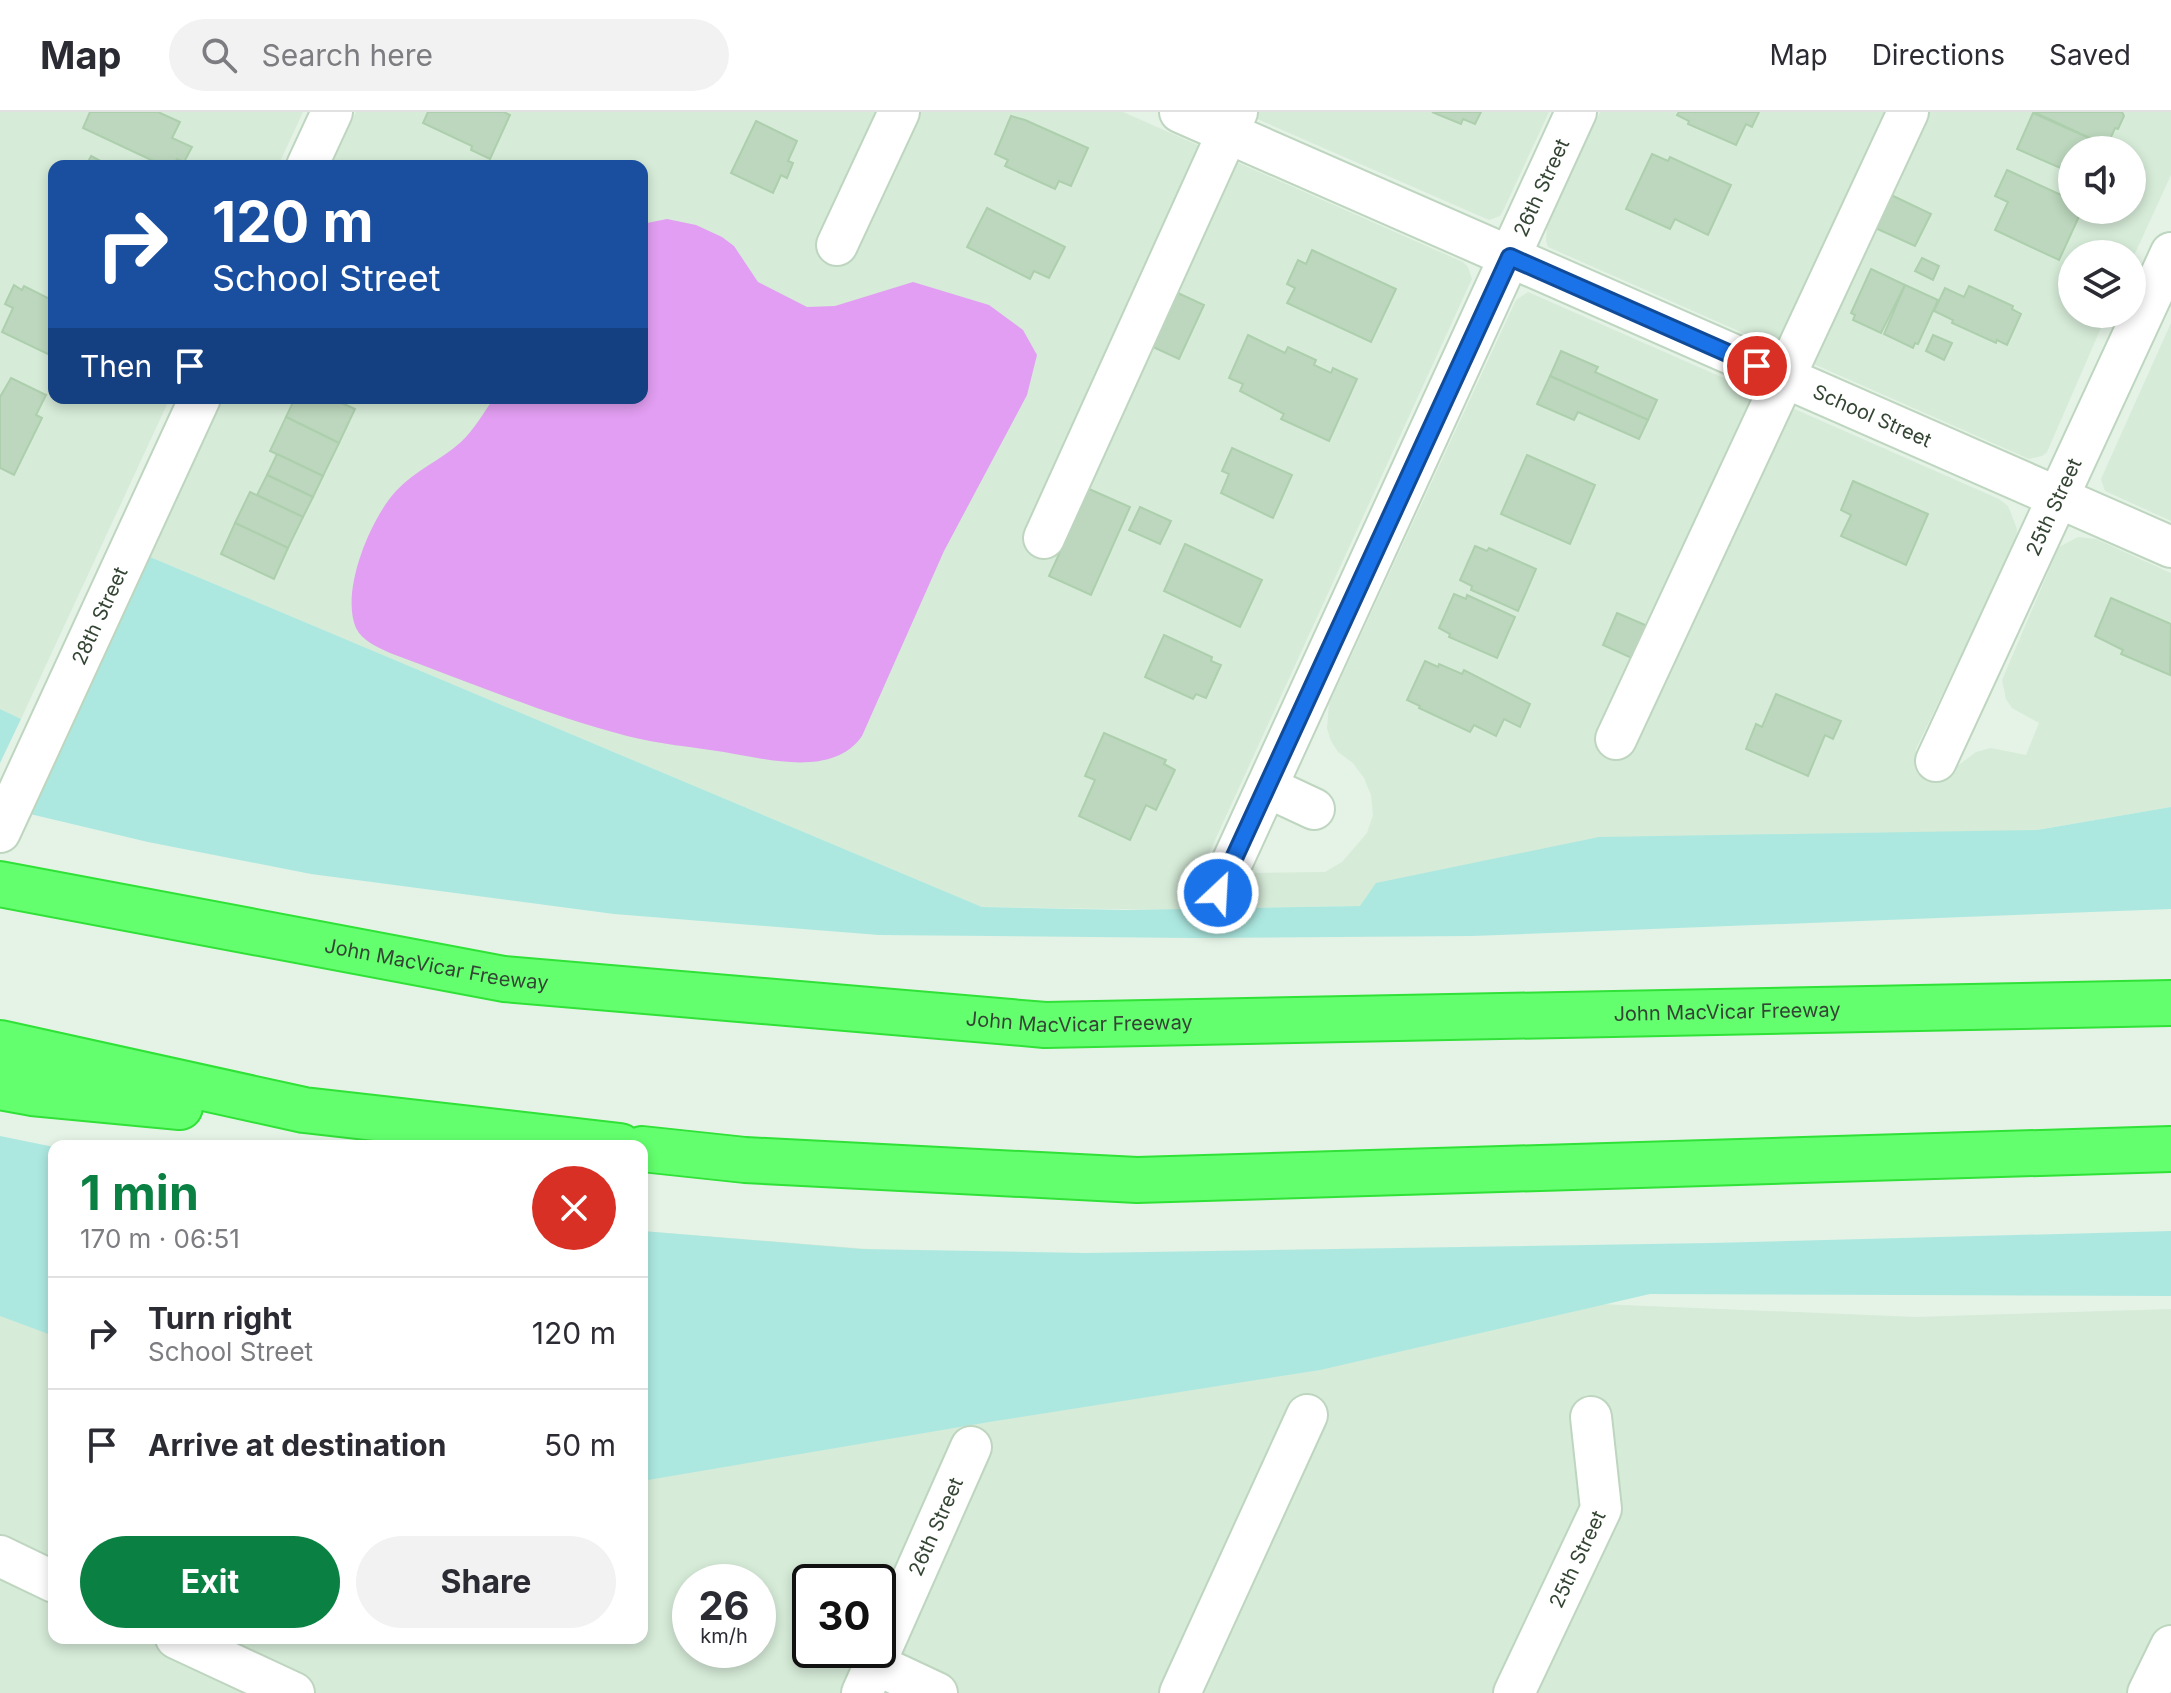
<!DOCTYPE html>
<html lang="en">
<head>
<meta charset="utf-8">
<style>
	body { margin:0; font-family:Inter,sans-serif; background:#f2f2f3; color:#2b2b33; height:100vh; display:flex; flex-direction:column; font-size:30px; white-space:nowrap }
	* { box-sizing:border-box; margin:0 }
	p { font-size:26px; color:#7c7c81 }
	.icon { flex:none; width:44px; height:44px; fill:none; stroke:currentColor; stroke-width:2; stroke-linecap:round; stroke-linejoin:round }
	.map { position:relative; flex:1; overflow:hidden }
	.sheet { position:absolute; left:48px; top:1028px; width:600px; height:504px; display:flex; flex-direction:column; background:#fff; border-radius:16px; box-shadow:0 4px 12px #0003 }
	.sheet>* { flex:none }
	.hud { position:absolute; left:48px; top:48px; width:600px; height:244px; border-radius:16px; box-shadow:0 4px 12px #0003; background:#1a4fa0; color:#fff; overflow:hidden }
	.controls { position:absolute; left:2058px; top:24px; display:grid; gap:16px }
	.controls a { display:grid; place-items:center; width:88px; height:88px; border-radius:50%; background:#fff; box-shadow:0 4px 12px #0003; font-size:40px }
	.speed { position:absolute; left:672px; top:1452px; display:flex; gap:16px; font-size:40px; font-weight:700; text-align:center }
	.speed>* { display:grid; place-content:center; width:104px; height:104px; border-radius:50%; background:#fff; box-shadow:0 4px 12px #0003; line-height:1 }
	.speed small { font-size:20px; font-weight:400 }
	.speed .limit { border:4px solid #111; border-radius:12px; background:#fff; color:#111 }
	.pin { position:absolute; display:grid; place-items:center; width:68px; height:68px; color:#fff; margin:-34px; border:4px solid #fff; border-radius:50%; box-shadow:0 2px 8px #0007 }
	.me { position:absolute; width:88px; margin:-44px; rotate:25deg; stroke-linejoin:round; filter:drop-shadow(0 0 6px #0008) }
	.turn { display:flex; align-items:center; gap:28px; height:168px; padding:0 32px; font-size:36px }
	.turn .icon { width:104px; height:104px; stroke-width:2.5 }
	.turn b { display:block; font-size:56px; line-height:68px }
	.then { display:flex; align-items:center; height:76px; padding:0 32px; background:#0003; gap:16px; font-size:30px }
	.round { display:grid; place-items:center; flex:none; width:84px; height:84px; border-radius:42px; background:#f2f2f3 }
	.head { display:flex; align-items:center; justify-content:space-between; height:136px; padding:0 32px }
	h1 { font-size:48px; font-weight:700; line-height:60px; color:#0b8043 }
	.action { display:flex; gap:16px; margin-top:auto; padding:16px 32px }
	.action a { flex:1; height:92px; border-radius:48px; background:#0b8043; color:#fff; font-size:32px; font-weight:700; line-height:92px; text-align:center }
	.action a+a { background:#f2f2f3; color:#2b2b33 }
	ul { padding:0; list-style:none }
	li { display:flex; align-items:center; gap:24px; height:112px; padding:0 32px; border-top:2px solid #e1e1e2 }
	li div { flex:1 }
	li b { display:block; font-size:30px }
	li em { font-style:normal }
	header { display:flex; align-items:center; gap:48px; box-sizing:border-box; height:112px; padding:0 40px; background:#fff; border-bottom:2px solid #e1e1e2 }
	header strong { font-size:38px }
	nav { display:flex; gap:44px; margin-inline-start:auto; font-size:28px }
	.search { width:560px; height:72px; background:#f2f2f3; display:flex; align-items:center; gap:20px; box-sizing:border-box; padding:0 28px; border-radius:44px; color:#7c7c81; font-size:30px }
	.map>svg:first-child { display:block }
	.residential { fill:#d6ebd8; fill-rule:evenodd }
	.green { fill:#ace8e0 }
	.water { fill:#e29ef2 }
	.building { fill:#bcd7bd; stroke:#adcfad; stroke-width:2 }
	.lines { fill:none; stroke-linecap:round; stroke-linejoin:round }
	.minor-casing { stroke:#bed6bf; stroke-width:44 }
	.highway-casing { stroke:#30e137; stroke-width:48 }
	.minor { stroke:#fff; stroke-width:40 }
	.highway { stroke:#63ff6e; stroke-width:44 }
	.route-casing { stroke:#114b97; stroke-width:20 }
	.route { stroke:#1a73e8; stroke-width:14 }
	.labels { text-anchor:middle; stroke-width:6; stroke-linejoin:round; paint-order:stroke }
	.street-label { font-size:20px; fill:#344534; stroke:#fff }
</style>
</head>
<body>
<header>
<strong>Map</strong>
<div class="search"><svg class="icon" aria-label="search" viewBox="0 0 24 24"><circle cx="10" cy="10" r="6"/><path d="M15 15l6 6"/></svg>Search here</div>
<nav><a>Map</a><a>Directions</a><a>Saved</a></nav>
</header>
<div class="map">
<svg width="2171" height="1581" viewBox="0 0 2171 1581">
	<rect width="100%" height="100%" fill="#e4f3e6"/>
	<g class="residential">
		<path d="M0,0H303L278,54H54V286H170L21,607L0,597Z"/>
		<path d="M356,0H877L873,10L906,25L919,0H1123L1463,150L1468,155L1472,167L1465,182L1183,798L982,795L150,445L224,286H642V54H331Z"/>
		<path d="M1241,0H1549L1503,99L1500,104L1489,108Z"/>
		<path d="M1600,0H2171V63L2132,148V142H2072V202H2107L2047,340L2042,344L2029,347L1548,135L1546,129L1547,114ZM2072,38H2132V98H2072Z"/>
		<path d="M1528,180L1999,387L2008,394L2017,417L2016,429L1915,639L1952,658L1976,640L1991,636L2026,643L2039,611L2012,596L2006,587L2002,568L2059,435L2078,425L2096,427L2171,461V695L2037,718L1360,794L1236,796L1251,761L1325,760L1342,750L1367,721L1373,703L1371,683L1364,666L1353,651L1338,640L1331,629L1327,616L1329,592L1516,188Z"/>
		<path d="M2171,211V409L2105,379L2101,367Z"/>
		<path d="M0,1030L54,1040V1526H642V1119L1526,1189L1916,1205L2171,1197V1581H0ZM690,1470H758V1538H690ZM810,1470H878V1538H810Z"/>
	</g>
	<g class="green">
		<path d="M150,445L982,795L1126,798L1360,794L1376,771L1599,725L2037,718L2171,695V797L1472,824L1192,826L879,823L614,802L311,762L148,730L30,702Z"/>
		<path d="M0,597L21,607L0,651Z"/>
		<path d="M0,1024L54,1035V1224L0,1204Z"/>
		<path d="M642,1119L861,1137L1086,1141L1711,1131L2171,1119V1184L1650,1182L1320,1258L995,1309L642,1369Z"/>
	</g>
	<path class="water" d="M667,107L696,113L722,125L734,134L758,170L807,195L835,194L913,170L989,193L1023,218L1037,243L1027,283L944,439L862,624C833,666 766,647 724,640C692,635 659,632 627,624C546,603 469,570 390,541C378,535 362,529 356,516C340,479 371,406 396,379C414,359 441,348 461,330C474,318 484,300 494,286H642V112Z"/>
	<g class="building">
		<path d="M90,0H158L180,10L172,26L192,35L184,50L177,47L173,54H164L83,16Z"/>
		<path d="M428,0H504L510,3L490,47L471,38L472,34L423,11Z"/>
		<path d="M1432,0H1481L1475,12L1463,7L1461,12Z"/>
		<path d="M1679,0H1759L1752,15L1746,12L1736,33L1688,12L1689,9L1677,3Z"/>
		<path d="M2034,0H2122L2124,4L2118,17L2115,16L2107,34Z"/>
		<path d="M2033,1L2107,34L2115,38H2072V61L2017,37Z"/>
		<path d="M1011,4L1025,8L1088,36L1071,74L1059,69L1055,77L1005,54L1008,48L995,42Z"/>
		<path d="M756,9L797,29L788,49L793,51L787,66L781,63L773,81L731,61Z"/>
		<path d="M1652,42L1668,49L1670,45L1731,73L1708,123L1675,107L1670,117L1626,97Z"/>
		<path d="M91,44L110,54H86Z"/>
		<path d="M2007,58L2072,88V98H2082L2059,148L1995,118L2008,90L1995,84Z"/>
		<path d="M1889,82L1931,102L1915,134L1873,115Z"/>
		<path d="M987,96L1065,135L1049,166L1034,159L1030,167L967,135Z"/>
		<path d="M1312,138L1396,177L1371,230L1287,191L1295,176L1287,172L1298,148L1306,152Z"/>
		<path d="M1922,146L1939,154L1933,168L1915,159Z"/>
		<path d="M1871,157L1905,173L1881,221L1853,208L1855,203L1851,201Z"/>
		<path d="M14,173L22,178L24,174L54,189V245L2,220L13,196L5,192Z"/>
		<path d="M1905,173L1938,188L1918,232L1915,231L1913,236L1884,222Z"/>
		<path d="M1969,174L2013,194L2012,197L2021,202L2007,233L1997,228L1996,231L1952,211L1953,208L1934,199L1945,176L1964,185Z"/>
		<path d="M1167,176L1204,193L1179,247L1142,230Z"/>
		<path d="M1248,223L1285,241L1288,235L1316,248L1314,253L1331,261L1333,256L1357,267L1329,329L1281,307L1284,302L1240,279L1243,272L1229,266Z"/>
		<path d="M1933,223L1952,231L1944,248L1926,239Z"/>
		<path d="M1561,239L1598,255L1595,260L1657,288L1648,308L1550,264Z"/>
		<path d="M1550,264L1648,308L1639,327L1578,300L1574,308L1537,292Z"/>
		<path d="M11,266L46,283L36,303L42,306L14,363L0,356V285Z"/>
		<path d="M295,286H331L355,297L339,331L286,305Z"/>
		<path d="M286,305L339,331L323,364L270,339Z"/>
		<path d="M1232,336L1292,363L1273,406L1221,381L1229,362L1222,359Z"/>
		<path d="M277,342L323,364L313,385L267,363Z"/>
		<path d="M1527,343L1595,373L1570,432L1501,402Z"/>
		<path d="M267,363L313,385L303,405L257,383Z"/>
		<path d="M1853,369L1928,402L1906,453L1841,424L1851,403L1841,398Z"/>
		<path d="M1089,377L1130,395L1091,483L1049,464Z"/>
		<path d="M250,380L303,405L288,436L235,411Z"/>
		<path d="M1140,395L1171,409L1160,432L1129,418Z"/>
		<path d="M235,411L288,436L274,467L221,442Z"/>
		<path d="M1185,432L1262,468L1240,515L1164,479Z"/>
		<path d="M1475,434L1487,439L1489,436L1536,457L1518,499L1471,478L1472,474L1460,468Z"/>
		<path d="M1454,482L1466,487L1467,483L1515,505L1497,546L1449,525L1450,522L1439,516Z"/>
		<path d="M2111,486L2171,512L2170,563L2121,542L2123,538L2095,524Z"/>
		<path d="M1617,501L1650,515L1636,548L1603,533Z"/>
		<path d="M1164,523L1212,545L1211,549L1221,553L1206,586L1196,582L1193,587L1145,565Z"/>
		<path d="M1425,549L1438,555L1439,552L1462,562L1464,558L1530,592L1520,615L1504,607L1496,624L1474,613L1470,620L1419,596L1420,594L1407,588Z"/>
		<path d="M1776,582L1841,609L1833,627L1825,623L1808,664L1746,637L1756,612L1762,615Z"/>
		<path d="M1104,621L1166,648L1164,652L1175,658L1156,698L1146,693L1130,728L1079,704L1095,668L1085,664Z"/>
	</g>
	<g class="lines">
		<g class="minor-casing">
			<g id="minor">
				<path id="s1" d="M1180,0L2171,435"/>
				<path d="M307,54L332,0"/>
				<path d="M837,133L899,0"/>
				<path d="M1044,426L1237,0"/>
				<path d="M1616,627L1908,0"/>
				<path id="s2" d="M1936,649L2171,141"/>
				<path d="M1267,675L1314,697"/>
				<path id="s3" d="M0,720L200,286"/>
				<path id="s4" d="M1218,781L1576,0"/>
				<path d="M0,1444L54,1470"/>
				<path d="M176,1526L294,1581"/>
				<path d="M875,1552L937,1581"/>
				<path id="s5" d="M862,1581L971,1335"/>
				<path d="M1180,1581L1307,1303"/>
				<path id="s6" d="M1514,1581L1601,1397L1591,1305"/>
				<path d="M2148,1581L2171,1534"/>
			</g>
		</g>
		<g class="highway-casing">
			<g id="highway">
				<path id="s7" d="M0,772L504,867L1045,913L2171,891"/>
				<path d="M0,931L304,998L620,1034"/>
				<path d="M0,975L32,981L180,995"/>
				<path d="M642,1037L745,1048L1137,1068L2171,1037"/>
			</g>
		</g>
		<use href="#minor" class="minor"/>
		<use href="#highway" class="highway"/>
	</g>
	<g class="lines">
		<g class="route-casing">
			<path id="route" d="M1218,781L1510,145L1757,254"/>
		</g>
		<use href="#route" class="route"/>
	</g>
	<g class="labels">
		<g class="street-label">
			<text dy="7" stroke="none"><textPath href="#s4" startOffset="776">26th Street</textPath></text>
			<text dy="7" stroke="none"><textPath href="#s1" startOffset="756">School Street</textPath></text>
			<text dy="7" stroke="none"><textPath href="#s2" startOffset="280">25th Street</textPath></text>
			<text dy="7" stroke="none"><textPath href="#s3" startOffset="238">28th Street</textPath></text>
			<text dy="7" stroke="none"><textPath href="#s7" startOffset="444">John MacVicar Freeway</textPath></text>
			<text dy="7" stroke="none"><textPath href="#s7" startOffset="1738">John MacVicar Freeway</textPath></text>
			<text dy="7" stroke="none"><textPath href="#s7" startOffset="1090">John MacVicar Freeway</textPath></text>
			<text dy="7" stroke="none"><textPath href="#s5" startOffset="182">26th Street</textPath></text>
			<text dy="7" stroke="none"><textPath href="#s6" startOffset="148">25th Street</textPath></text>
		</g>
	</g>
</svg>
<div class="controls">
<a><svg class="icon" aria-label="sound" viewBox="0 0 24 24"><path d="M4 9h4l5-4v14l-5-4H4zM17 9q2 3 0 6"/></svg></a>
<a><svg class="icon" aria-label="layers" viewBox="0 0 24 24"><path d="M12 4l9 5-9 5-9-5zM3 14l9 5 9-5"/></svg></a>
</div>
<div class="speed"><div>26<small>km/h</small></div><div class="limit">30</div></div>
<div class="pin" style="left:1757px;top:254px;background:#d93025"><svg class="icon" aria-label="arrive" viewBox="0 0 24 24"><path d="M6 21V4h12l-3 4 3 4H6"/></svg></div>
<svg class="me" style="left:1218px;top:781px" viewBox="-20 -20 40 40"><circle r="17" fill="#1a73e8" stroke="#fff" stroke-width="3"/><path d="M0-11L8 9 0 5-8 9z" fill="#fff"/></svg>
<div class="hud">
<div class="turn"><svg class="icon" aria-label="right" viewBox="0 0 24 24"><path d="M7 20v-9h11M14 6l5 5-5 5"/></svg><div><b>120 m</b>School Street</div></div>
<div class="then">Then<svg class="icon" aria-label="arrive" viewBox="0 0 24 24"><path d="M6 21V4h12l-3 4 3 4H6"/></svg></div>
</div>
<section class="sheet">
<div class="head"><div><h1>1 min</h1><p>170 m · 06:51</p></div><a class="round" style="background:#d93025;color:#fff"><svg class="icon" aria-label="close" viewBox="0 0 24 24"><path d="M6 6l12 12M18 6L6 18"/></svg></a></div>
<ul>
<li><svg class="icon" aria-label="right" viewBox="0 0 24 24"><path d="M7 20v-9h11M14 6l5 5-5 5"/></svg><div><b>Turn right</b><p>School Street</p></div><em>120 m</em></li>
<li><svg class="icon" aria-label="arrive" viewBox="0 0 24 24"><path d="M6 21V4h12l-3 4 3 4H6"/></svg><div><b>Arrive at destination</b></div><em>50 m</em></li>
</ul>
<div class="action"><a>Exit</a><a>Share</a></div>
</section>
</div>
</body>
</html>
